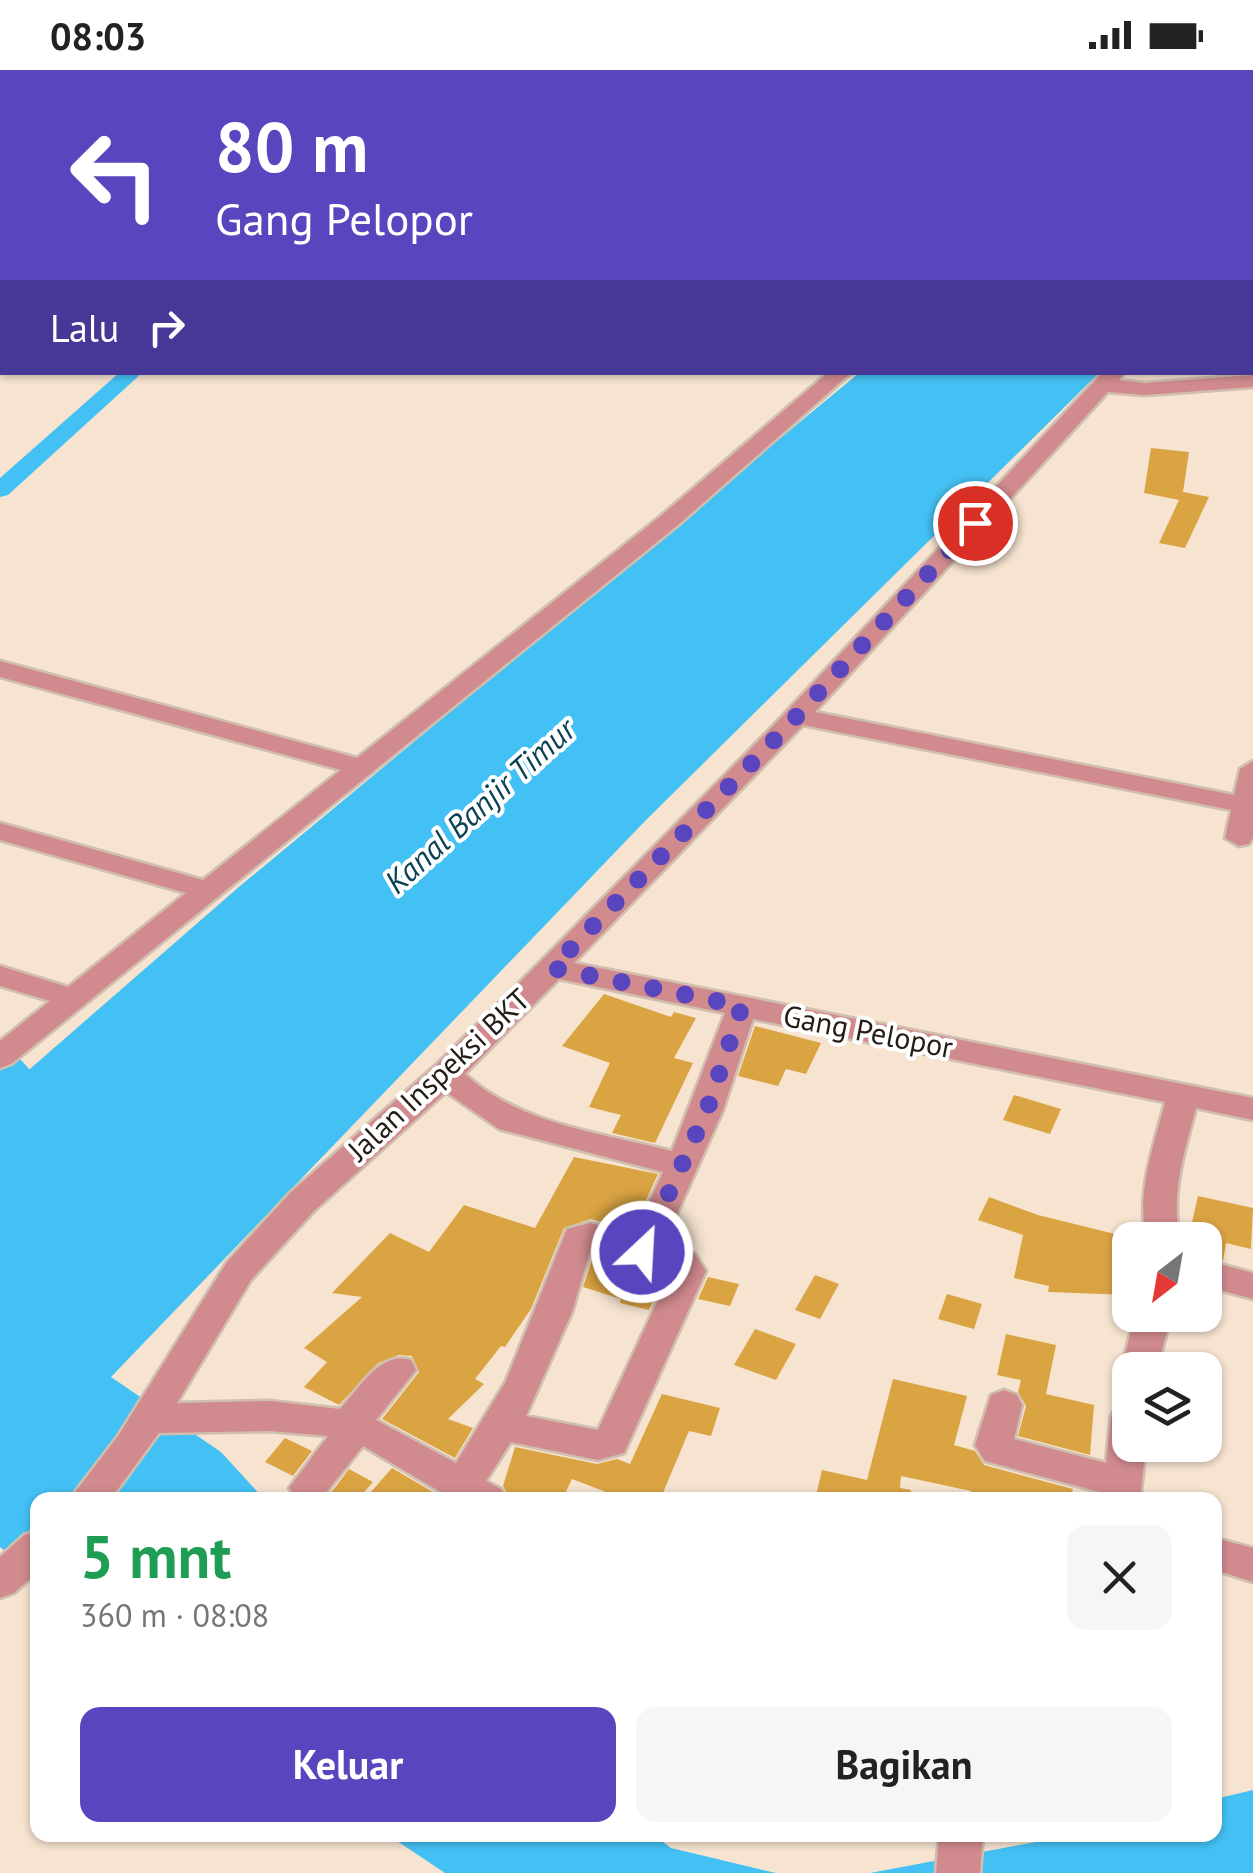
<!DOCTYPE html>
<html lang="id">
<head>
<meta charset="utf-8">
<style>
	body { margin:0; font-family:"PT Sans",sans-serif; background:#f6f6f6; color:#222; height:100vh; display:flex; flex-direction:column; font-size:38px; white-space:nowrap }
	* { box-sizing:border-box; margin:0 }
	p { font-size:32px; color:#767676 }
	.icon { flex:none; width:55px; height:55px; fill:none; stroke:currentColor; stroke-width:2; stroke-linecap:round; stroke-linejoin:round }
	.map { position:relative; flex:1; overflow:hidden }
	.drawer { position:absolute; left:30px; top:1422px; width:1192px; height:350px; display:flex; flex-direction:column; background:#fff; border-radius:20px; box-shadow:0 2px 8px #0004 }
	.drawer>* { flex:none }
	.banner { position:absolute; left:0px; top:0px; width:1255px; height:305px; box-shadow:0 2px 8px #0004; background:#5945bd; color:#fff; overflow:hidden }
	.needle { width:65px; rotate:211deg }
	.tools { position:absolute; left:1112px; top:1152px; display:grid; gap:20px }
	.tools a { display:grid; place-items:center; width:110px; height:110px; border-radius:20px; background:#fff; box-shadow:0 2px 8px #0004; font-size:50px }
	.pin { position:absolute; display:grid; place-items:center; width:85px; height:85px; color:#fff; margin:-42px; border:5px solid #fff; border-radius:50%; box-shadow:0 2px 10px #0007 }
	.me { position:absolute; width:110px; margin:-55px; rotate:25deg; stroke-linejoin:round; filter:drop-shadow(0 0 8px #0008) }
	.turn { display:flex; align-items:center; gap:35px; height:210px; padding:0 50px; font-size:45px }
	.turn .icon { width:130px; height:130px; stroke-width:2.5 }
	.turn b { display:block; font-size:70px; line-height:85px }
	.then { display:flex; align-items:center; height:95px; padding:0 50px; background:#0003; gap:20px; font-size:38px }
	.round { display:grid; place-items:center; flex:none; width:105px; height:105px; border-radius:20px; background:#f6f6f6 }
	.overview { display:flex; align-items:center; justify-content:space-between; height:170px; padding:0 50px }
	h1 { font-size:60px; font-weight:700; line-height:75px; color:#1e9e55 }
	.cta { display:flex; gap:20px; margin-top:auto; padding:20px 50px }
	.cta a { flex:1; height:115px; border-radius:20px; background:#5945bd; color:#fff; font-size:40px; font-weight:700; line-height:115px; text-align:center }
	.cta a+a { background:#f6f6f6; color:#222 }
	.status { display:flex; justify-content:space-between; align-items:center; height:70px; padding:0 50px; background:#fff; direction:ltr }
	.status svg { height:28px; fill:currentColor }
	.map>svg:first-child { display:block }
	.water { fill:#44c1f4 }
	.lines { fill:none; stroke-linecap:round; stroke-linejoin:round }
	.canal { fill:#44c1f4; fill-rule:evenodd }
	.river { fill:#44c1f4; fill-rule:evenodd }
	.building { fill:#dba443 }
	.minor-casing { stroke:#d0bfaf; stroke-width:5 }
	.minor { fill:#d18b8f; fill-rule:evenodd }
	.route { stroke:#5945bd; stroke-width:18; stroke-dasharray:0 32.4 }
	.labels { text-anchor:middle; stroke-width:8; stroke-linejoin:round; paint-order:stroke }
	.street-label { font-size:30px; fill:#241d16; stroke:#fff }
	.water-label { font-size:32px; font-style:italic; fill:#0c4256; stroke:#fff }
</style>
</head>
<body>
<div class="status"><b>08:03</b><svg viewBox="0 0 49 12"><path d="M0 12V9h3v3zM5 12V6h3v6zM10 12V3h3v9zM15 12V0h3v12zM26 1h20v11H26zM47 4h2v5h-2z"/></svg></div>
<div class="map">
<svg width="1253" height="1803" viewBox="0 0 1253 1803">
	<rect width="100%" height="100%" fill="#f6e3d0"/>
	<g class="water">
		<path d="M859,303H1099L646,750L111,1307L221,1382L265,1430H38L37,1506L0,1477V1025L240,816Z"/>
		<path d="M1253,1720V1803H870L1073,1765H1215V1729Z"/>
		<path d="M388,1765H654L671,1778L776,1803H445Z"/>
	</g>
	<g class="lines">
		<path class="canal" d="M120,302H143L8,425L0,427V408Z"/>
		<path class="river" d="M0,983L20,989L40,1011L45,1085L36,1099L16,1105L0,1101Z"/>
	</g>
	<g class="building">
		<path d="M1151,378L1189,382L1183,422L1209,427L1185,478L1159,473L1179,430L1144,423Z"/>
		<path d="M604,924L671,947L674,942L696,948L674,988L693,993L655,1073L612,1063L621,1045L589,1037L610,993L562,976Z"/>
		<path d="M755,956L821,973L806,1004L786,999L778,1016L738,1006Z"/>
		<path d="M1014,1025L1061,1039L1050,1064L1003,1050Z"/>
		<path d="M574,1087L658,1104L632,1161L591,1149L564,1158L531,1239L505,1277L501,1276L475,1309L484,1314L448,1349L473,1358L455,1388L382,1349L419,1302L412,1286L399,1285L378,1293L339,1335L304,1317L327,1292L304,1278L362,1227L332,1223L390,1163L429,1182L464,1135L535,1158Z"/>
		<path d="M1198,1126L1253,1138L1251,1179L1226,1173L1223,1191L1205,1187V1170H1188Z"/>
		<path d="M989,1127L1038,1145L1123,1166L1114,1199L1125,1200L1129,1225L1048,1222L1049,1216L1014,1208L1023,1165L978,1150Z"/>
		<path d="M594,1183L621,1191L617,1197L664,1208L649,1240L620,1233L621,1229L583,1217Z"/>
		<path d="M815,1205L839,1214L820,1249L795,1240Z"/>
		<path d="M708,1207L739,1214L730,1236L698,1229Z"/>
		<path d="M947,1224L982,1234L974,1259L938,1249Z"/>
		<path d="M755,1259L796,1274L776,1310L734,1295Z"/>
		<path d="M1006,1264L1056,1275L1046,1324L1094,1335L1090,1385L1018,1366L1026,1336L1018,1322L1021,1310L997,1305Z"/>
		<path d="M893,1309L967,1326L954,1375L975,1381L984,1395L1073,1419L1070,1430H969L971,1421L901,1406L900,1418L911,1420L910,1430H815L822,1400L867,1410Z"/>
		<path d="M662,1324L720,1338L711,1366L689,1361L660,1430H627L572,1409L562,1430H510L503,1416L515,1377L597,1394L617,1389L630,1394Z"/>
		<path d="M285,1368L312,1381L293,1406L265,1392Z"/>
		<path d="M392,1398L445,1429V1430H364Z"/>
		<path d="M349,1399L373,1412L357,1430H341L330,1424Z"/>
	</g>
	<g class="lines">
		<g class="minor-casing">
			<g id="minor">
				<path d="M1253,155V166H1252V155Z"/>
				<path d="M829,302H852L678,455L11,994L0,998V971L50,931L0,916V896L68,917L186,823L0,770V753L203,810L341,700L0,607V591L357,688L662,445Z"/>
				<path d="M1103,302H1125L1119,310L1145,313L1253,305V317L1145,325L1108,322L815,642L1234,725L1240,699L1253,691V768L1249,774L1239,776L1225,768L1231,740L803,655L574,893L1253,1028V1050L1196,1038C1185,1080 1169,1127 1181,1170H1147C1135,1125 1154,1076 1165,1032L753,949L723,1040L663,1175L695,1184L706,1201L624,1383L598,1390L511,1372L486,1411L501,1419L506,1430H454L363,1376L321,1429L297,1430L289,1418L328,1366L270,1361L159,1363L110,1430H69L118,1366L227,1192L290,1123L435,996L541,891L774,655ZM559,909L725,943L672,1081C601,1063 521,1055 465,1004ZM446,1022L499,1059L663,1102L634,1165L590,1153L567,1159L506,1311L456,1393L376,1350L416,1300L411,1290C380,1280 359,1319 340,1339L270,1331L177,1333L251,1210L314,1141ZM591,1178L671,1202L598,1360L526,1346L572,1242Z"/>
				<path d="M1205,1190L1253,1203V1229L1205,1216Z"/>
				<path d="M1135,1245H1171L1157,1300H1130V1311L1121,1300Z"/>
				<path d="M1004,1320L1017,1325L1022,1335L1014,1369L1106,1393L1111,1346L1117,1336L1130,1331V1375H1146L1140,1430H1102L1103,1423L985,1391L975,1375L991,1325Z"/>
				<path d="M38,1461V1502L14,1523L0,1528V1487L24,1465Z"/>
				<path d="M1215,1468L1253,1478V1512L1215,1500Z"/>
				<path d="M939,1765H983L980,1803H936Z"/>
			</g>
		</g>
		<use href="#minor" class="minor"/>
	</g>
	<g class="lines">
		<path class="route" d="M642,1182L707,1040L742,936L552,898L783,661L975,453"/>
	</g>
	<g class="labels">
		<g class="street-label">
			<text transform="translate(868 962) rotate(11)" y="10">Gang Pelopor</text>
			<text transform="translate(439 1005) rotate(-43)" y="10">Jalan Inspeksi BKT</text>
		</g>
		<g class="water-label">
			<text transform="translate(480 736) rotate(-42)" y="11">Kanal Banjir Timur</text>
		</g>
	</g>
</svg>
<div class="tools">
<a><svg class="needle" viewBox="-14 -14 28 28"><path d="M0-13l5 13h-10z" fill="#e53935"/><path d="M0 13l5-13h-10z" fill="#767676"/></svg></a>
<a><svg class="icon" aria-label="layers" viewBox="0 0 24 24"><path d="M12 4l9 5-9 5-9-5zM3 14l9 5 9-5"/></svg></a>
</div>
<div class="pin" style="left:975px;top:453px;background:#d93025"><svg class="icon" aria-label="arrive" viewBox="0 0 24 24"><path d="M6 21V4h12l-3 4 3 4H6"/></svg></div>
<svg class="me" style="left:642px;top:1182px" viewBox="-20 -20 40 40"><circle r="17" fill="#5945bd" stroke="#fff" stroke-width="3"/><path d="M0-11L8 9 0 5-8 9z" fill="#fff"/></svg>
<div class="banner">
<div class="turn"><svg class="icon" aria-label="left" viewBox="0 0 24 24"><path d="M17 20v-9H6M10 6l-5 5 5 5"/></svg><div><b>80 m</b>Gang Pelopor</div></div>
<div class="then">Lalu<svg class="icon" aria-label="right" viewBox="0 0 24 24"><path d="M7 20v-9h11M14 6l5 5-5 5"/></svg></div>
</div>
<section class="drawer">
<div class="overview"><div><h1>5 mnt</h1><p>360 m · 08:08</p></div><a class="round"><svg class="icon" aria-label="close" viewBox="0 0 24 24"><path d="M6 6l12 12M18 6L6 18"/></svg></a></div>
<div class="cta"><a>Keluar</a><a>Bagikan</a></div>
</section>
</div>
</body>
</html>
